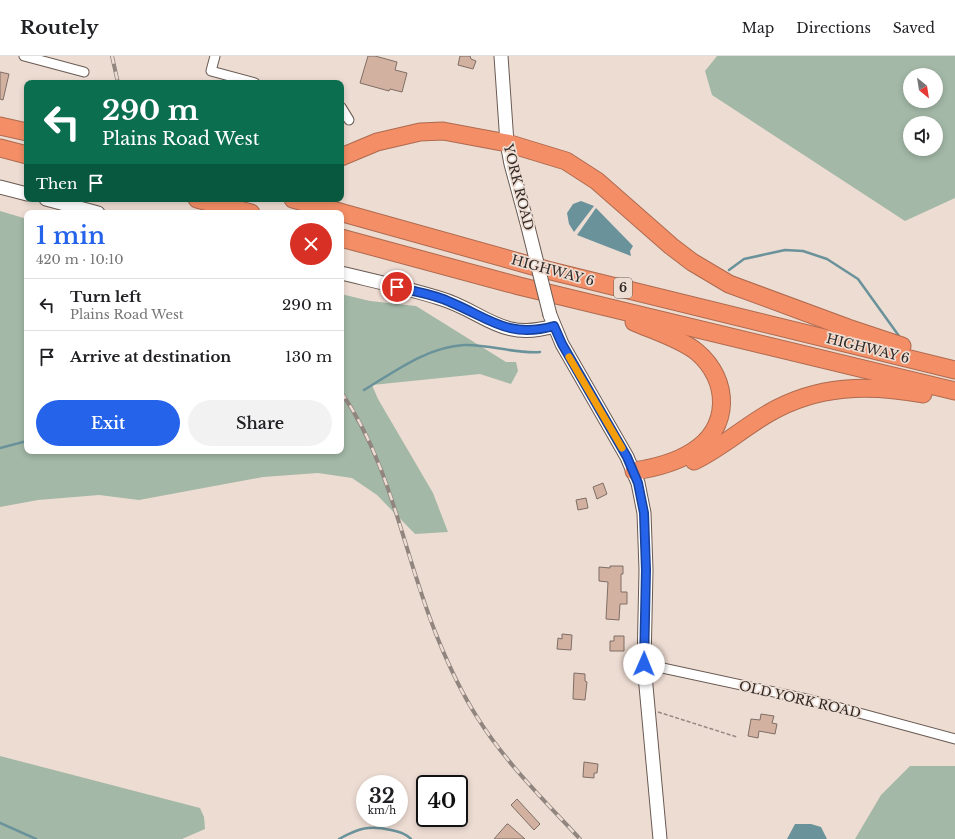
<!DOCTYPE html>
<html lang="en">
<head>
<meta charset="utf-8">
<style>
	body { margin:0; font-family:"Libre Baskerville",serif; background:#f2f2f2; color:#202124; height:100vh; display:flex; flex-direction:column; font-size:15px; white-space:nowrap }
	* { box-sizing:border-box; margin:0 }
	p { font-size:13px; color:#757577 }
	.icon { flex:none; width:22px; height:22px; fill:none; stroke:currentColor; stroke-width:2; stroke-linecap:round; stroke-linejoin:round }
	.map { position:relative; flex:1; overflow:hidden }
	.panel { position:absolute; left:24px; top:154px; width:320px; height:244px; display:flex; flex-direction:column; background:#fff; border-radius:8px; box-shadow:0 2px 6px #0003 }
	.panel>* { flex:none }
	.guide { position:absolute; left:24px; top:24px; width:320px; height:122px; border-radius:8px; box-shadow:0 2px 6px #0003; background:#0b6e4f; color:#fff; overflow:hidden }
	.needle { width:26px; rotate:150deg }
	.controls { position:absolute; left:903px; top:12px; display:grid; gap:8px }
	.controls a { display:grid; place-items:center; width:40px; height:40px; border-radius:50%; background:#fff; box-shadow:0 2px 6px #0003; font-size:20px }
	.speed { position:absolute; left:356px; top:719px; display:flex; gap:8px; font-size:20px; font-weight:700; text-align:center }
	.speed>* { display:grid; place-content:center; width:52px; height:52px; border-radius:50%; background:#fff; box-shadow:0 2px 6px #0003; line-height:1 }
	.speed small { font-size:10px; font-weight:400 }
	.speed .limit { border:2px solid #111; border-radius:6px; background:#fff; color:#111 }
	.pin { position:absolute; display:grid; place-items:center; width:34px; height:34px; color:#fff; margin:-17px; border:2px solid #fff; border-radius:50%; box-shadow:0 1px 4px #0007 }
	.me { position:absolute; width:44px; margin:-22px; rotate:1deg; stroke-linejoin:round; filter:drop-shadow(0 0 3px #0008) }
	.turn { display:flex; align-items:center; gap:14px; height:84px; padding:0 12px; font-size:18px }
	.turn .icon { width:52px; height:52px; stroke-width:2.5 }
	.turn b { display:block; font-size:28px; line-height:34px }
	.then { display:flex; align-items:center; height:38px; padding:0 12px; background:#0003; gap:8px; font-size:15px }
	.round { display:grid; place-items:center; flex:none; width:42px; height:42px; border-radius:21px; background:#f2f2f2 }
	.summary { display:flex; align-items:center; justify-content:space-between; height:68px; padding:0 12px }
	h1 { font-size:24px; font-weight:600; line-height:30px; color:#2563eb }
	.button { display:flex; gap:8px; margin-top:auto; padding:8px 12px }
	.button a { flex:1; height:46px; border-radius:24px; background:#2563eb; color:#fff; font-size:16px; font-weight:600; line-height:46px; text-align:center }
	.button a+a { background:#f2f2f2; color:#202124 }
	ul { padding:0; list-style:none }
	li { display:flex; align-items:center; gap:12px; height:52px; padding:0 12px; border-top:1px solid #e0e0e0 }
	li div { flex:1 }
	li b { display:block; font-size:15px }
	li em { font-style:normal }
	header { display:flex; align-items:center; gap:24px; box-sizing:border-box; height:56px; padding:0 20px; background:#fff; border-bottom:1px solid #e0e0e0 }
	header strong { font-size:19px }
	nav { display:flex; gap:22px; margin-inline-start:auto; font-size:14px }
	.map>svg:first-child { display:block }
	.green { fill:#a3b8a6; fill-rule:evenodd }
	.water { fill:#6a929b }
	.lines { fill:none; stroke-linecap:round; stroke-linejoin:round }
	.stream { stroke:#6a929b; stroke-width:2.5 }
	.building { fill:#d3b1a0; stroke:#7e6e66 }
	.street-casing { stroke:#695a52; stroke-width:11 }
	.secondary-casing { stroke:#695a52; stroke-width:15 }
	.highway-casing { stroke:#ae6a4f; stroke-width:19 }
	.path { stroke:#958982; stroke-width:1.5; stroke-dasharray:4 2; stroke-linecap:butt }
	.street { stroke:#fff; stroke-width:9 }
	.secondary { stroke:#fff; stroke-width:13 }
	.highway { stroke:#f38e66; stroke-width:17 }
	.rail-casing { stroke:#91857f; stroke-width:4 }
	.rail { stroke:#eddcd2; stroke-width:2.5; stroke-dasharray:8; stroke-linecap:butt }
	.secondary-bridge-casing { stroke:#695a52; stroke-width:15; stroke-linecap:butt }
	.secondary-bridge { stroke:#fff; stroke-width:13 }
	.route-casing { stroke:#184099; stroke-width:10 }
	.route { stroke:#2563eb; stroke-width:7 }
	.slow { stroke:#f59e0b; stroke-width:7 }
	.labels { text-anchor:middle; stroke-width:3.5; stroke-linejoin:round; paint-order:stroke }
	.shield { fill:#eddcd2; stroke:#685e59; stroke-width:1 }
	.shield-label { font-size:12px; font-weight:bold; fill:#2f2825 }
	.street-label { font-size:13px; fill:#2f2825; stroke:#eddcd2 }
</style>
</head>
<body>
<header>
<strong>Routely</strong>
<nav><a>Map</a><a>Directions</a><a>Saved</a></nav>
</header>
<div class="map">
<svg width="955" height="783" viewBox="0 0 955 783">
	<rect width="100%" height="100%" fill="#eddcd2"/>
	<g class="green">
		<path d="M717,0H955V142L905,165L712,39L705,15ZM910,19H936V45H910ZM910,67H936V93H910Z"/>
		<path d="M0,155L27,163V395H341V238L370,245L416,250L506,306H516L518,315L511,328L480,318L372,329L378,343L433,437L448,476L415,478L377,439L352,422L318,417L263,421L139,444L99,439L38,444L0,451Z"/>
		<path d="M0,700L200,752L204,761L205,773L182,783H0Z"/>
		<path d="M910,710H955V783H855L881,739Z"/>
	</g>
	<g class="water">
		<path d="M581,145L594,150L574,176L569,168L567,157L573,148Z"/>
		<path d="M596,152L633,190L630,195L631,200L577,179Z"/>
		<path d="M795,768H811L821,771L827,783H787Z"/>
	</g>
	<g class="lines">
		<g class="stream">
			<path d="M729,214L744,203L785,194L803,195L827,203L858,223L899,280"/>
			<path d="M364,334C394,316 427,291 464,289C489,288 514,298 540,296"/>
			<path d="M0,392L27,385"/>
			<path d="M0,767L36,783"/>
			<path d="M339,783C359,772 369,769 391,774C399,776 405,777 411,783"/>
		</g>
	</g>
	<g class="building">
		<path d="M368,0H375L397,6L395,14L407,17L402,36L390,33L389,35L360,27Z"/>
		<path d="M460,0H470L471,3L476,5L473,13L458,9Z"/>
		<path d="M0,16L9,18L3,44L0,43Z"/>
		<path d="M603,427L607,438L597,443L593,431Z"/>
		<path d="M586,442L588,452L578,454L576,444Z"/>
		<path d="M610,510H623V518H621V536H627V548H620L619,564L606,563L608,526L599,525V511L610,512Z"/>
		<path d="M562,578L572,579L571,594L557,593L558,582L562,583Z"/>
		<path d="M614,580H624V595H610V585H614Z"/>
		<path d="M574,617L585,618V625L587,626L585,644L573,643Z"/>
		<path d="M761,658L774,660L772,667L777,668L775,678L759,675L758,682L748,680L751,663L760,664Z"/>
		<path d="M584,706L598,708L597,717H594V722L583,721Z"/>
		<path d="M517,743L540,768L534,774L511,749Z"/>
		<path d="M507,768H508L525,783H494Z"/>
	</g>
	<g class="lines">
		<g class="street-casing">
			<g id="street">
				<path d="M24,0L84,16"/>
				<path d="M215,0L211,15L255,27"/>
				<path d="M341,51L349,64"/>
				<path d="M644,608L811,644L955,683"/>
			</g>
		</g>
		<g class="secondary-casing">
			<g id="secondary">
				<path d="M501,0L507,87L511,108L527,167"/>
				<path d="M0,131L27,138"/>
				<path d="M46,143L98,157"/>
				<path d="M341,217C374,225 407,232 439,242C484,255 500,286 554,270"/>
				<path d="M550,259L562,288L627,401L638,427L644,457L646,514L644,608L660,783"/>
			</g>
		</g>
		<g class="highway-casing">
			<g id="highway">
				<path d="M0,70L27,76"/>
				<path d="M0,92L27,99"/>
				<path d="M341,101L377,86L420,76L443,75L507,87L566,105L597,125L671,190L692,206L729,228L848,272L902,290"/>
				<path d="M197,143L251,157"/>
				<path d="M293,143L547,214L955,314"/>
				<path d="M341,182L519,230L955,335"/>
				<path d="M634,266C652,274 681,283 697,296C730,324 731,372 692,396C675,407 654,412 634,415"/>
				<path d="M694,405C721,392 743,372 769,357C817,329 869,328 923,338"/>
			</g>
		</g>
		<path class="path" d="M658,656L737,681"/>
		<use href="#street" class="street"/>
		<use href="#secondary" class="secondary"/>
		<use href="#highway" class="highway"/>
		<g class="rail-casing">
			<g id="rail">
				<path d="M112,0L118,27"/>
				<path d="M179,156L180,157"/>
				<path d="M341,336C392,409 404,501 438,583C449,610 461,636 477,661C505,706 544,744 580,783"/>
			</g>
		</g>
		<use href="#rail" class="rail"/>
		<g class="secondary-bridge-casing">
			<path id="secondary-bridge" d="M527,167L550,259"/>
		</g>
		<use href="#secondary-bridge" class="secondary-bridge"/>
	</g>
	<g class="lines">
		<g class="route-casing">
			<path id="route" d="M397,231C415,236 434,238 450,246C489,262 508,283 554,270L562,288L627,401L638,427L644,457L646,514L644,608"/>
		</g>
		<use href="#route" class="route"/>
		<path class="slow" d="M569,301L622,392"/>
	</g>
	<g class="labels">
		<rect class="shield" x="614" y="222" width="18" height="20" rx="3"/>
		<g class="shield-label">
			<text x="623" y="236">6</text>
		</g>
		<g class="street-label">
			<text transform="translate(519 131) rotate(76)" y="5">YORK ROAD</text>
			<text transform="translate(553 214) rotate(15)" y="5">HIGHWAY 6</text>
			<text transform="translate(868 292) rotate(14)" y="5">HIGHWAY 6</text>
			<text transform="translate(800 643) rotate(13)" y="5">OLD YORK ROAD</text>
		</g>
	</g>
</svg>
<div class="controls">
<a><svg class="needle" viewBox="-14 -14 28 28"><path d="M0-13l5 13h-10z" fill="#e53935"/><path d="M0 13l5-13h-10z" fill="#757577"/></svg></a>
<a><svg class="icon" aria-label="sound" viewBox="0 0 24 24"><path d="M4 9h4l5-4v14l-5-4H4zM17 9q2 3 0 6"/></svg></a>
</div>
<div class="speed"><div>32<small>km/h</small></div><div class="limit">40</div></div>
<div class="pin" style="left:397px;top:231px;background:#d93025"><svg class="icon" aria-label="arrive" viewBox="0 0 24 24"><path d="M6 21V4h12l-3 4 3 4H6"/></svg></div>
<svg class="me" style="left:644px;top:608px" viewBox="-20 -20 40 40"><circle r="19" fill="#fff"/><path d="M0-13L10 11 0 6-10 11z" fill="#2563eb"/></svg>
<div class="guide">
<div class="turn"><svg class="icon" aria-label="left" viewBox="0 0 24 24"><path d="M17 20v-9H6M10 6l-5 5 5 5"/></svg><div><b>290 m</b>Plains Road West</div></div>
<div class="then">Then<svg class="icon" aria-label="arrive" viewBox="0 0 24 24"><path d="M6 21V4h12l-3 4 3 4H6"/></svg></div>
</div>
<section class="panel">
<div class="summary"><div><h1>1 min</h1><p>420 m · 10:10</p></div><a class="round" style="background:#d93025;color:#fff"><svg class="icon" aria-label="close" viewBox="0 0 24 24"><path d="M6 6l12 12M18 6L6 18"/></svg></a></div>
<ul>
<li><svg class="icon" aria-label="left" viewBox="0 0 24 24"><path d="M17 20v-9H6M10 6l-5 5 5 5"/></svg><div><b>Turn left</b><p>Plains Road West</p></div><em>290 m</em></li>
<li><svg class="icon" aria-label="arrive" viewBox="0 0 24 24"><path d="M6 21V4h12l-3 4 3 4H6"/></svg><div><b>Arrive at destination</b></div><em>130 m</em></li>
</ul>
<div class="button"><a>Exit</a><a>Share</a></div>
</section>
</div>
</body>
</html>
